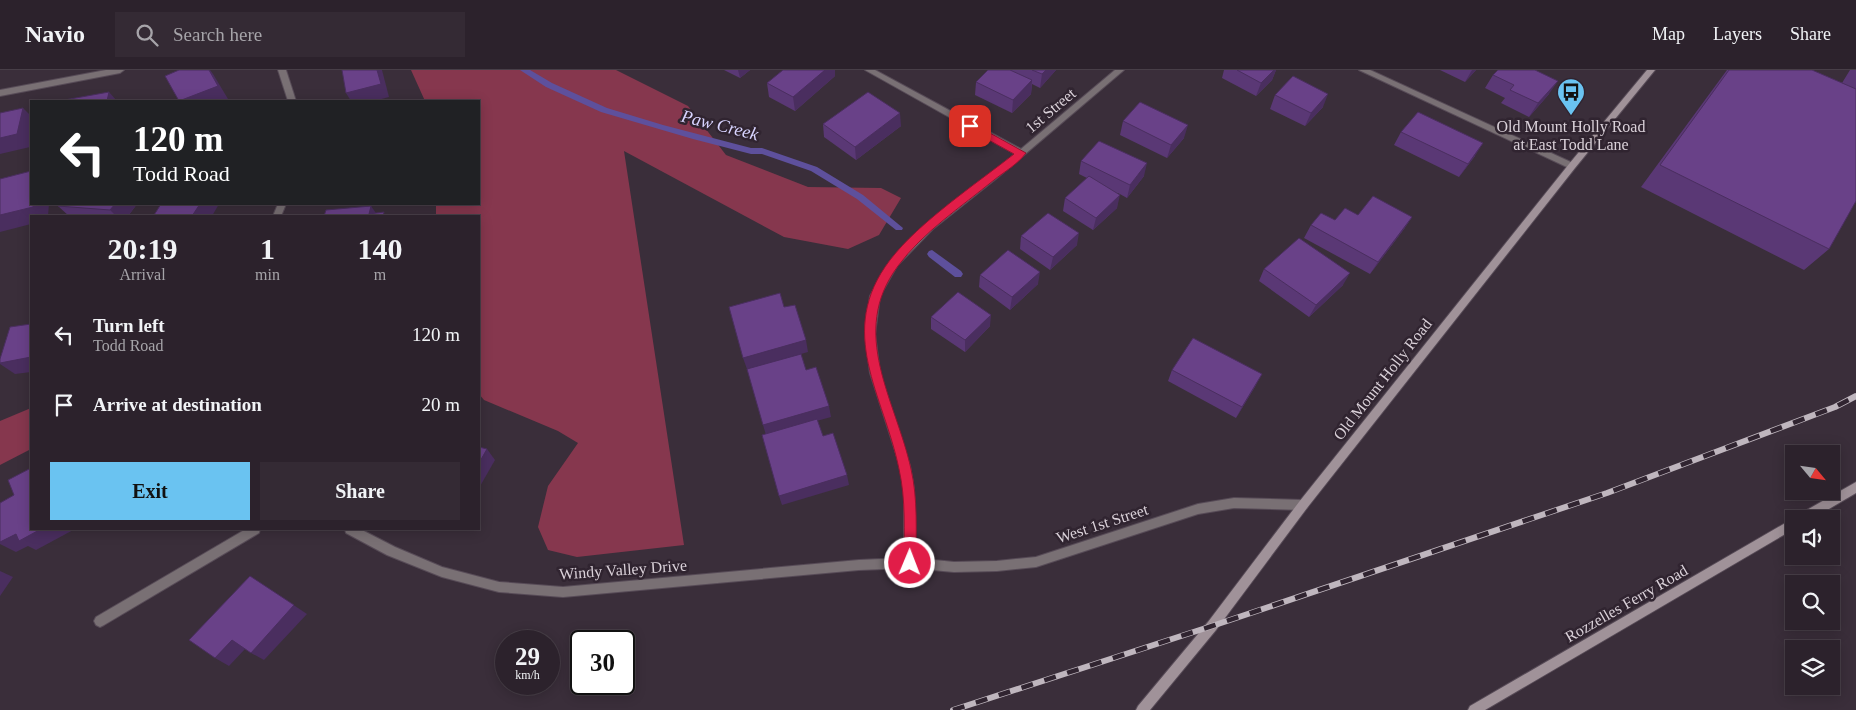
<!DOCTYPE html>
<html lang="en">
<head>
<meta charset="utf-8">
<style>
	body { margin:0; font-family:Georgia,serif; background:#342a34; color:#f1f3f6; height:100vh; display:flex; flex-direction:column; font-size:19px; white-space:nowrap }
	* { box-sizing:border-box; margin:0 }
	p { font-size:16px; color:#a6a4a9 }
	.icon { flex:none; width:28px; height:28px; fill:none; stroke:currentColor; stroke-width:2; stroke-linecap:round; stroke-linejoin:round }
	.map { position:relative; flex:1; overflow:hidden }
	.drawer { position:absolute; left:30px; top:145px; width:450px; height:315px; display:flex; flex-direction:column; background:#2c222c; border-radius:0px; box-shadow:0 2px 12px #0003,0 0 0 1px #483f48 }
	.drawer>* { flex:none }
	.top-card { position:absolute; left:30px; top:30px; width:450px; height:105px; border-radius:0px; box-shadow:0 2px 12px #0003,0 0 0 1px #483f48; background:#202124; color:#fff; overflow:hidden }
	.needle { width:32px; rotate:119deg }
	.controls { position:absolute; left:1785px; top:375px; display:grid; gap:10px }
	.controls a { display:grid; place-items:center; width:55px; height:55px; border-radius:0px; background:#2c222c; box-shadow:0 2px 12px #0003,0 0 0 1px #483f48; font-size:25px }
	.speed { position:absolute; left:495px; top:560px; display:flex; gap:10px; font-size:25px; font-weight:700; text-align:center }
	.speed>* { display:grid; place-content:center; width:65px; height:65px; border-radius:50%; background:#2c222c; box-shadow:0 2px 12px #0003,0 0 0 1px #483f48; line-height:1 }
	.speed small { font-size:12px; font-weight:400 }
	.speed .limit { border:2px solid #111; border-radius:8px; background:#fff; color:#111 }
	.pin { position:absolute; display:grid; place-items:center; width:42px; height:42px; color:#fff; margin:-21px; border-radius:10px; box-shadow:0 2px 8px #0006 }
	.me { position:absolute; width:55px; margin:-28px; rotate:1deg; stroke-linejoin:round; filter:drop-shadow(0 0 4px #0008) }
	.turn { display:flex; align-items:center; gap:18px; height:105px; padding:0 20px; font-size:22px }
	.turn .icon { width:65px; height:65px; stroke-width:2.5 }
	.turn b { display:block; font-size:35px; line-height:42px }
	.eta { display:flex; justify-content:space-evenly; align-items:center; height:85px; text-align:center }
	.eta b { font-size:30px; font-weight:600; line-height:35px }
	.primary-button { display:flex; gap:10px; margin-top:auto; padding:10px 20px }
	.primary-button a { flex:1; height:58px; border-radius:0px; background:#6ac3f1; color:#111; font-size:20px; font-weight:600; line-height:58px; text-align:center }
	.primary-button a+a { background:#342a34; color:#f1f3f6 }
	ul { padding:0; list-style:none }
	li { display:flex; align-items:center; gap:15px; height:70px; padding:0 20px }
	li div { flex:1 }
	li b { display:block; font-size:19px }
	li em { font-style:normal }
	header { display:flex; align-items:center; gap:30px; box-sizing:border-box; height:70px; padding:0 25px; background:#2c222c; border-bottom:1px solid #483f48 }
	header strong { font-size:24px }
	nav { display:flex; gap:28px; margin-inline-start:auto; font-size:18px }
	.search { width:350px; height:45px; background:#342a34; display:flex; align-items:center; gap:12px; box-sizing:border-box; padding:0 18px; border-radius:0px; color:#a6a4a9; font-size:19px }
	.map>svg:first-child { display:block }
	.green { fill:#86374e }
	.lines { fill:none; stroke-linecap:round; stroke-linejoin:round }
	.stream { fill:#5e509c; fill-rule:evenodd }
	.street-casing { stroke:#574b57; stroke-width:2 }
	.secondary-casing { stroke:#574b57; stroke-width:2 }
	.street { fill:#797074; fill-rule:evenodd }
	.secondary { fill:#a09299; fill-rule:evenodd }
	.rail-casing { stroke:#bfb6be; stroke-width:6 }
	.rail { stroke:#302430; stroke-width:4.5; stroke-dasharray:12; stroke-linecap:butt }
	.wall { fill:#5a3875 }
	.shaded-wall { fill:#4a2e5f }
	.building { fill:#694188; stroke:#4a2e5f }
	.route { fill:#e11d48; stroke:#92132f }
	.labels { text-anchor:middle; stroke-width:5; stroke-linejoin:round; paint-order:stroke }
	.street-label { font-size:16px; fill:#dad1d9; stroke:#302430 }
	.poi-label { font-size:16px; fill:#dad1d9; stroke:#302430 }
	.water-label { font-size:18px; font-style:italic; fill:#d8d4ff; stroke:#302430 }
</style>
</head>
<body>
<header>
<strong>Navio</strong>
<div class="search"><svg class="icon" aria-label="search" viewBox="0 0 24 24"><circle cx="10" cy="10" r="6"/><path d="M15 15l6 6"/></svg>Search here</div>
<nav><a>Map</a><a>Layers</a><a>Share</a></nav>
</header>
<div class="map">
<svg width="1856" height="640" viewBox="0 0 1856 640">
	<rect width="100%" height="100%" fill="#3a2e3a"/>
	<g class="green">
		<path d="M411,0H616L688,36L726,85L808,117L881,118L901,128L879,165L848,179L784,167L624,81L684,475L577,487L548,480L538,457L548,416L578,373L558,361L484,330L479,324V146H436V134H479V31H425Z"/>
		<path d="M31,338V379L0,395V351Z"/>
	</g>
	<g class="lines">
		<g class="stream">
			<path d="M520,0H530L552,13L607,38L663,55L751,78H762L817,97L863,125L903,158L902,160H896L857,129L811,101L762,84H751L693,69L601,42L546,17Z"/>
			<path d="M932,180L961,201L963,204L961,207H955L929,187L927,184L929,181Z"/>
		</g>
		<g class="street-casing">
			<g id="street">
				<path d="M106,0H124L120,3L0,26V20Z"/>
				<path d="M278,0H286L296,31H288Z"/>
				<path d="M865,0H875L1021,79L1115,0H1124L997,108L933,159L897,196L880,226L875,264L880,303L910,396L914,419L915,488L954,492L997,491L1036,487L1198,434L1234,428L1303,430L1307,432L1308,435L1307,438L1303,440L1234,438L1198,444L1036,497L997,501L954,502L910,498L859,500L563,527L499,522L442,507L387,485L346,463L345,459H360L395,477L442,497L499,512L563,517L859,490L904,488V419L900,396L870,303L865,264L870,226L891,190L927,155L1015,84Z"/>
				<path d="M1359,0H1370L1575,94L1576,96L1572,99L1569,98Z"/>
				<path d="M278,134H286L281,146H273Z"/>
				<path d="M246,459H260L259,463L104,555L100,557L96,555L94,551L96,547Z"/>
			</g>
		</g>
		<g class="secondary-casing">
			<g id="secondary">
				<path d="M1647,0H1655L1575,98L1307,438L1216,560L1150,640H1136L1138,636L1208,552L1299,432L1569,94Z"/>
				<path d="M1856,412V423L1812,449H1797L1798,445Z"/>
				<path d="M1794,448L1796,449H1794V459L1485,640H1468L1470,636Z"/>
			</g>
		</g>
		<use href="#street" class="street"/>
		<use href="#secondary" class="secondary"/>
		<g class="rail-casing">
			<path id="rail" d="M953,640L1212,556L1607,423L1835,337L1856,326"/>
		</g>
		<use href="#rail" class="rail"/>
	</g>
	<g class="wall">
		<path d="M724,0H750L740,8Z"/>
		<path d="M988,0H1056L1040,18L1032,14L1031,24L1012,43L975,25L976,12Z"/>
		<path d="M1224,0H1276L1272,10L1256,26L1222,8Z"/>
		<path d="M1440,0H1476L1465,12Z"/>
		<path d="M1727,0H1812L1842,13L1850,0H1856V131L1829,179L1804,200L1641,117Z"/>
		<path d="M1493,5L1549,24L1529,47L1501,33L1505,28L1485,18Z"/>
		<path d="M835,6L795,41L769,27L767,13Z"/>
		<path d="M1275,25L1323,37L1305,56L1270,39Z"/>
		<path d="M1123,51L1184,68L1167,88L1120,65Z"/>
		<path d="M823,54L901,56L856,90L824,67Z"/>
		<path d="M1401,62L1475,86L1459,107L1394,75Z"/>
		<path d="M1081,91L1144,106L1127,128L1118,123L1117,138L1093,160L1063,141L1065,128L1087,108L1079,104Z"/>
		<path d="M137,134L128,146H69L58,136Z"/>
		<path d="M154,145L212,146H155Z"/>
		<path d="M1358,145L1412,147L1404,159L1370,204L1304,168L1311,155Z"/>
		<path d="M1021,166L1077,175L1050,200L1020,179Z"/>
		<path d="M1264,199L1343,215L1309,247L1259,211Z"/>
		<path d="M980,205L1038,214L1010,240L979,217Z"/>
		<path d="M931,247L990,256L965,282L931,259Z"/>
		<path d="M1172,300L1256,315L1236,348L1168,311Z"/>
	</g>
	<g class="shaded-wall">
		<path d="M209,0H210L213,4L228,29L223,31H181Z"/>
		<path d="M377,0H382L389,27L374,31H351L346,23Z"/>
		<path d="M738,0H750L740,8Z"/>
		<path d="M825,0H835V6L795,41L793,27Z"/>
		<path d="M1046,0H1056L1040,18L1042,4Z"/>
		<path d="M1274,0H1276L1272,10L1256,26L1261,13Z"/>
		<path d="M1472,0H1476L1465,12Z"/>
		<path d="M1032,10L1031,24L1012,43L1013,30Z"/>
		<path d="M1558,11L1549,24L1529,47L1538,33Z"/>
		<path d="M109,22L117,31H107Z"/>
		<path d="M1328,24L1323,37L1305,56L1311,43Z"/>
		<path d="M23,38L31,46V74L30,77L0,84V68Z"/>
		<path d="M900,43L901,56L856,90L855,77Z"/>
		<path d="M1188,55L1184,68L1167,88L1171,75Z"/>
		<path d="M1483,73L1475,86L1459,107L1468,94Z"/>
		<path d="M1147,93L1144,106L1127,128L1130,115Z"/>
		<path d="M1120,125L1117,138L1093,160L1096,148Z"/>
		<path d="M34,134H49L48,146H31V154L0,162V145Z"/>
		<path d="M115,134H137L128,146H116L110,140Z"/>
		<path d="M200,134H219L212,146H192Z"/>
		<path d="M371,136L378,146L369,144Z"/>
		<path d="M1412,147L1404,159L1370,204L1378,192Z"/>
		<path d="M1079,163L1077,175L1050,200L1053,187Z"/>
		<path d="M1040,202L1038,214L1010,240L1012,227Z"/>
		<path d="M1350,203L1343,215L1309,247L1316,235Z"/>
		<path d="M991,245L990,256L965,282V270Z"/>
		<path d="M806,270L808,282L747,299L743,288Z"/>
		<path d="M31,287V302L15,304L0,294V293Z"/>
		<path d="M1262,304L1256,315L1236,348L1242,337Z"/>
		<path d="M829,336L831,347L766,365L763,355Z"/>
		<path d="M487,379L495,390L479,418V393Z"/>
		<path d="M847,405L849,415L782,435L779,426Z"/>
		<path d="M41,459H75L36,480L28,476L16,482L0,474V472L16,464Z"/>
		<path d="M0,501L13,507L0,526Z"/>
		<path d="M250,506L307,544L264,590L251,583Z"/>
		<path d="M232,570L246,578L229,596L215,588Z"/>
	</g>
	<g class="building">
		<path d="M179,0H209L218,16L179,31L165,6Z"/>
		<path d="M342,0H377L381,14L346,23Z"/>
		<path d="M783,0H825L793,27L767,13Z"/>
		<path d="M988,0H1010L1032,10L1013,30L976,12Z"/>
		<path d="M1032,0H1046L1042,4Z"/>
		<path d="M1237,0H1274L1261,13Z"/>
		<path d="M1498,0H1535L1558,11L1538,33L1510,20L1514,15L1493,5Z"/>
		<path d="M1729,0H1812L1856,19V131L1829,179L1660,95Z"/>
		<path d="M1293,6L1328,24L1311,43L1275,25Z"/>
		<path d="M109,22L107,31H59Z"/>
		<path d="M868,22L900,43L855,77L823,54Z"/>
		<path d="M1140,32L1188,55L1171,75L1123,51Z"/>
		<path d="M23,38L17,64L0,68V43Z"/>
		<path d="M1418,42L1483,73L1468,94L1401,62Z"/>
		<path d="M1099,71L1147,93L1130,115L1081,91Z"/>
		<path d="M31,101V134H34L33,137L0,145V109Z"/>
		<path d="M1089,106L1120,125L1096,148L1065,128Z"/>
		<path d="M1373,126L1412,147L1378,192L1311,155L1321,143L1335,150L1345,138L1358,145Z"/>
		<path d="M60,134H115L110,140L58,136Z"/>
		<path d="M161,134H200L192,146L154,145Z"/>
		<path d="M371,136L369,144L384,142L383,146H324L326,140Z"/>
		<path d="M1048,143L1079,163L1053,187L1021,166Z"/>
		<path d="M1299,168L1350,203L1316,235L1264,199Z"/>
		<path d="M1008,180L1040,202L1012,227L980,205Z"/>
		<path d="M958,222L991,245L965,270L931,247Z"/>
		<path d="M780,223L784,237L795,235L806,270L743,288L729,237Z"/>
		<path d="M31,254V287L0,293V289L10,257Z"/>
		<path d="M1193,268L1262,304L1242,337L1172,300Z"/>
		<path d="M801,284L806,300L816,297L829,336L763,355L747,299Z"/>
		<path d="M817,349L823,366L833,363L847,405L779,426L762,365Z"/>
		<path d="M479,377L487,379L479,393Z"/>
		<path d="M31,398V459H41L19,471L16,464L0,472V433L14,425L8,410Z"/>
		<path d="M250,506L294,535L251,583L232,570L215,588L189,570Z"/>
	</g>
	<path class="route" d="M970,52L1026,83C1018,94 1004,102 994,110C961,137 923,162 898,196C848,263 896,330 911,399C918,429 916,462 916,493L914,497L910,499L906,497L904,493C904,462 906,430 899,399C884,325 835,262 890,190C919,152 976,114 1014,84L967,58L966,56Z"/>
	<defs>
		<g id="bus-pin" transform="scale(1.4375)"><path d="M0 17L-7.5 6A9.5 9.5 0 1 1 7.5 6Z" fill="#6ac3f1" stroke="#302430"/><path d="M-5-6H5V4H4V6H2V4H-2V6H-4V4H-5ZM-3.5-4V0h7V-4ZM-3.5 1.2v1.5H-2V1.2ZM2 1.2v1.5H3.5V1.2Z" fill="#111"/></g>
	</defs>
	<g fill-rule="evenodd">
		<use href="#bus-pin" x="1571" y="22"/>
	</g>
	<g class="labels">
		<g class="street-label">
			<text transform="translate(1050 40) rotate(-40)" y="6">1st Street</text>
			<text transform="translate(1382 309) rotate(-52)" y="6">Old Mount Holly Road</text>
			<text transform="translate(1102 453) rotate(-18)" y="6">West 1st Street</text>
			<text transform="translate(623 499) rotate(-4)" y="6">Windy Valley Drive</text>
			<text transform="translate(1626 533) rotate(-30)" y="6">Rozzelles Ferry Road</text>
		</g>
		<g class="poi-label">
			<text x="1571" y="62">Old Mount Holly Road<tspan x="1571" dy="18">at East Todd Lane</tspan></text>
		</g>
		<g class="water-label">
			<text transform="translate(720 55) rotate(14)" y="6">Paw Creek</text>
		</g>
	</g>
</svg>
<div class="controls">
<a><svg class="needle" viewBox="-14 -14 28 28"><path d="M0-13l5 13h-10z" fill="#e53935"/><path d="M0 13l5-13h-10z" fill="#a6a4a9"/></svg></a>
<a><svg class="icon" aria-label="sound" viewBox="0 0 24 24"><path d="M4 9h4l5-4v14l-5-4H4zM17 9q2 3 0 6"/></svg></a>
<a><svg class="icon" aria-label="search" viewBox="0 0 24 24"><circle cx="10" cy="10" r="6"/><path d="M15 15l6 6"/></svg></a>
<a><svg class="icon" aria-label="layers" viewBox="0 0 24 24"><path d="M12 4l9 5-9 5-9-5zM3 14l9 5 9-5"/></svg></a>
</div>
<div class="speed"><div>29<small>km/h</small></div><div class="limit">30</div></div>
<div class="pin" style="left:970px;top:56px;background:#d93025"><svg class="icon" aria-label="arrive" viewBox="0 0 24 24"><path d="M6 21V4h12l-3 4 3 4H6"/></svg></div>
<svg class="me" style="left:910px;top:493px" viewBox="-20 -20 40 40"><circle r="17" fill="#e11d48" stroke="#fff" stroke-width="3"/><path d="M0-11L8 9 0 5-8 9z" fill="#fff"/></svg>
<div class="top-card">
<div class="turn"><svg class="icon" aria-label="left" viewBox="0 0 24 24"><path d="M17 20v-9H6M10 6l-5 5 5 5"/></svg><div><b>120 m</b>Todd Road</div></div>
</div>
<section class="drawer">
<div class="eta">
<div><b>20:19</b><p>Arrival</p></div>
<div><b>1</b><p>min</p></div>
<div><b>140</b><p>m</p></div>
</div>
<ul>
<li><svg class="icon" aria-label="left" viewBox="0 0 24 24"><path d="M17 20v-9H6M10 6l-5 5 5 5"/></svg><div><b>Turn left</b><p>Todd Road</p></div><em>120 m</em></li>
<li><svg class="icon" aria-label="arrive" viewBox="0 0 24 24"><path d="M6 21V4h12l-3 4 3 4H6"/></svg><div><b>Arrive at destination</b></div><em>20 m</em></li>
</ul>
<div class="primary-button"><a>Exit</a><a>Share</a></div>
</section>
</div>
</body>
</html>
